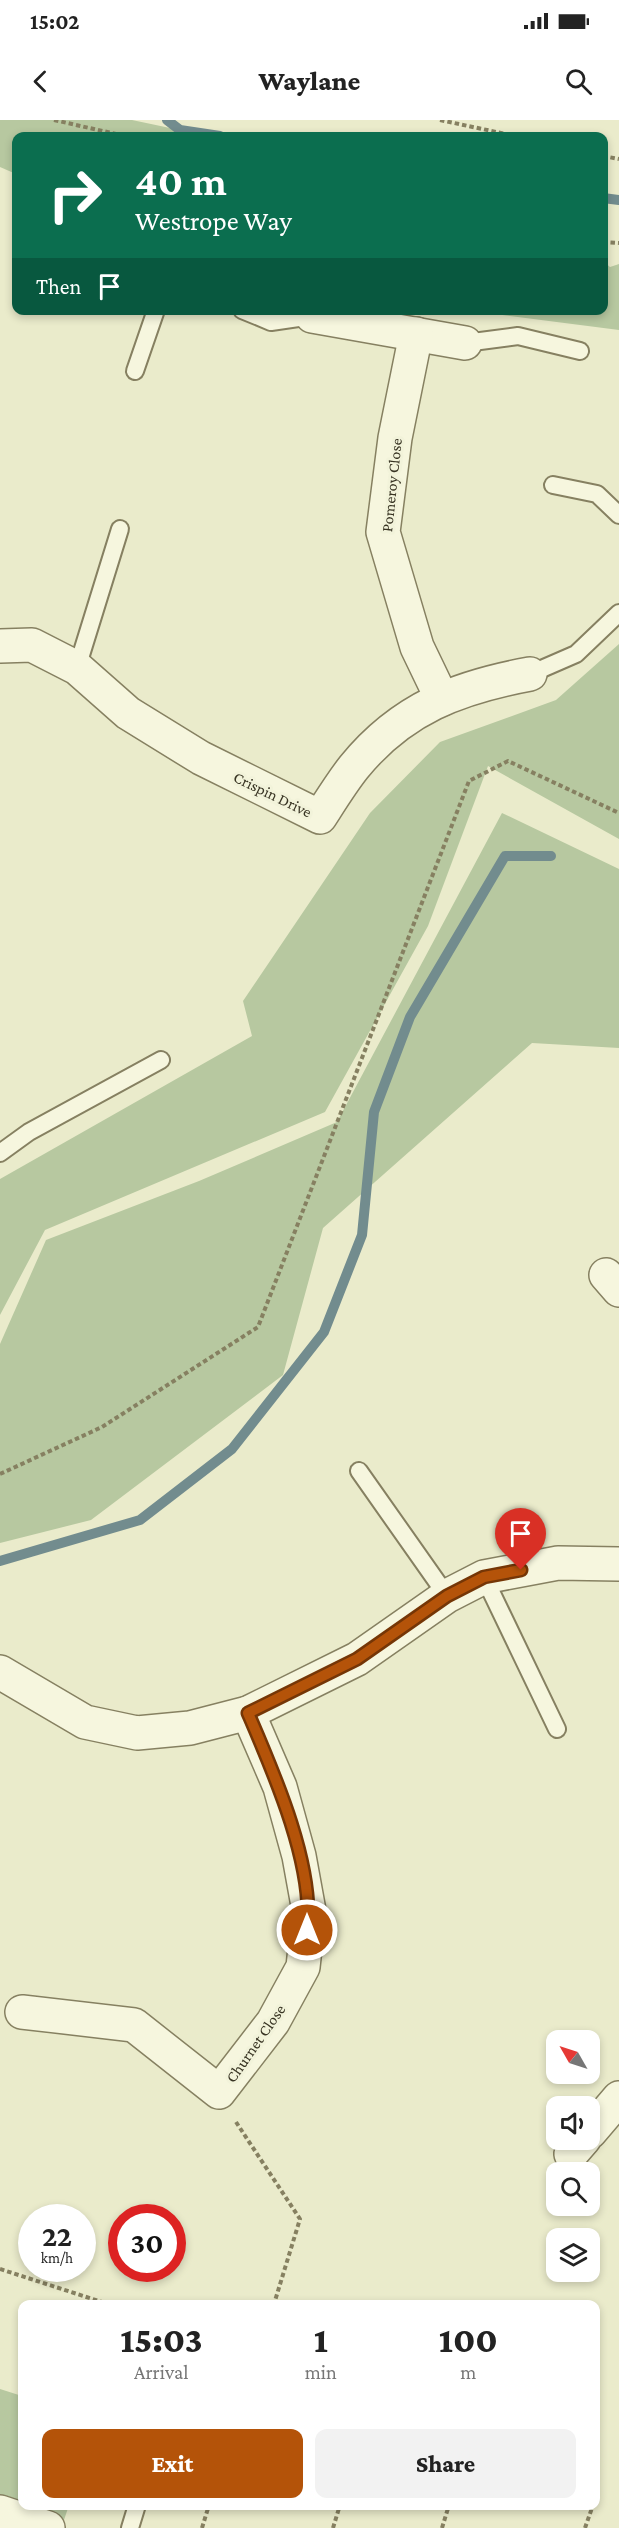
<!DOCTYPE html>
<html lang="en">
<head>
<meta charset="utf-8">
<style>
	body { margin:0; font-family:"Crimson Pro",serif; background:#f2f2f2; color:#222; height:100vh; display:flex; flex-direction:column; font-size:22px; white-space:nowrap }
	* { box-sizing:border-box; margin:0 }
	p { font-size:20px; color:#767676 }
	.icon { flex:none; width:33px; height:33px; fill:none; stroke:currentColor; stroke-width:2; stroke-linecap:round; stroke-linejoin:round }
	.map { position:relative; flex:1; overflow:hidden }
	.details { position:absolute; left:18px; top:2180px; width:582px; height:210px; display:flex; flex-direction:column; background:#fff; border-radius:12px; box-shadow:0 3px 9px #0003 }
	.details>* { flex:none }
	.hud { position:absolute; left:12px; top:12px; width:596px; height:183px; border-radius:12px; box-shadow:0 3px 9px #0003; background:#0b6e4f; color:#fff; overflow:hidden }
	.needle { width:39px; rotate:309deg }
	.controls { position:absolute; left:546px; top:1910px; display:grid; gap:12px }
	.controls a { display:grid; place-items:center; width:54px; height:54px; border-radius:12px; background:#fff; box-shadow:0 3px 9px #0003; font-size:30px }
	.speed { position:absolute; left:18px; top:2084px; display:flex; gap:12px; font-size:30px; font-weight:700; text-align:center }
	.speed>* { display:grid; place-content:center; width:78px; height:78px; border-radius:50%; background:#fff; box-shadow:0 3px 9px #0003; line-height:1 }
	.speed small { font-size:15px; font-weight:400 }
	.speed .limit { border:9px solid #d22; background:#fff; color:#111 }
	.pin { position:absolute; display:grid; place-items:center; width:51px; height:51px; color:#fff; margin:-62px -26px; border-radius:50% 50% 50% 0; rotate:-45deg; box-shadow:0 0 6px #0007 }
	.pin .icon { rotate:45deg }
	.me { position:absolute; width:66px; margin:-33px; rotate:0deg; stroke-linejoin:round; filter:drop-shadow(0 0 4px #0008) }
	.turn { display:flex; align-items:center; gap:21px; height:126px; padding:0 24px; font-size:27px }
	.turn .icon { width:78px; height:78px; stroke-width:2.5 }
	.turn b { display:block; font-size:42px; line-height:51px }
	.then { display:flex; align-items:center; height:57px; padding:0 24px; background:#0003; gap:12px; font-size:22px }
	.eta { display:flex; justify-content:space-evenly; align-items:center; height:102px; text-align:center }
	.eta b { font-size:36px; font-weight:800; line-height:42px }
	.action { display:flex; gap:12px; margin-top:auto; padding:12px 24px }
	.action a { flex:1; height:69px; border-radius:12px; background:#b45309; color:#fff; font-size:24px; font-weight:800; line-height:69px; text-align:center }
	.action a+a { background:#f2f2f2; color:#222 }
	.status { display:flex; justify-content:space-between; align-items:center; height:42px; padding:0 30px; background:#fff; direction:ltr }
	.status svg { height:16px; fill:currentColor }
	header { display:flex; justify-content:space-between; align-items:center; height:78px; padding:0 24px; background:#fff; font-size:27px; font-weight:800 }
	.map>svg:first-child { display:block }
	.green { fill:#b7c8a0 }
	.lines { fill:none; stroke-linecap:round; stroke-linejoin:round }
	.stream { stroke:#728c8e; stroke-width:10 }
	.service-casing { stroke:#868061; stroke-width:20 }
	.minor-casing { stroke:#868061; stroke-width:36 }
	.path { stroke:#868061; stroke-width:4; stroke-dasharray:4.5 3; stroke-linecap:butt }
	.service { stroke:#f6f6de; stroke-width:16 }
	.minor { stroke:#f6f6de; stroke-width:33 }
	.route-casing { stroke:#753606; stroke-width:15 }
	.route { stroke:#b45309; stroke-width:10 }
	.labels { text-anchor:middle; stroke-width:6; stroke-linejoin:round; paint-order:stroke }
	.street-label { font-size:16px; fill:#383423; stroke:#f2f3da }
</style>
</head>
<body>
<div class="status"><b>15:02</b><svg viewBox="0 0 49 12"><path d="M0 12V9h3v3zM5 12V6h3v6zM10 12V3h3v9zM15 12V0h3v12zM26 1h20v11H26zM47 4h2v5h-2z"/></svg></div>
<header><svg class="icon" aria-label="back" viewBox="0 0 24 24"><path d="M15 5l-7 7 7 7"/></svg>Waylane<svg class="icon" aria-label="search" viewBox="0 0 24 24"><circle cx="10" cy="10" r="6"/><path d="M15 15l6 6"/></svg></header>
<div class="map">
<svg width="619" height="2408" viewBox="0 0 619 2408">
	<rect width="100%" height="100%" fill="#eaebcb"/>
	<g class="green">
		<path d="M0,0H132L208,16H16V54L0,47Z"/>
		<path d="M603,141L610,147L619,144V210L472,191L603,190Z"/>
		<path d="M619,524V719L488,646L428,806L325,992L45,1110L0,1195V1059L252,916L243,881L370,693L440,622L556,580Z"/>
		<path d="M502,693L619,749V928L532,923L323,1108L283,1255L91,1400L0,1423V1224L46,1120L199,1061L337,1002Z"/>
		<path d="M0,2269L22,2276V2385H69L64,2400L0,2378Z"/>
	</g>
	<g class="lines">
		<g class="stream">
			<path d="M167,0L180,10L220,16"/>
			<path d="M603,78L619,80"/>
			<path d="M0,1441L140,1400L232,1329L324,1212L362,1115L374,992L410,897L505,736H551"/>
		</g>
		<g class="service-casing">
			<g id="service">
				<path d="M242,190L271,202L312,196"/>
				<path d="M465,223L518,216L580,231"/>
				<path d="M135,251L156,190"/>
				<path d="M553,365L597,374L619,395"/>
				<path d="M77,548L120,409"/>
				<path d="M530,554L576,534L619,493"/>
				<path d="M0,1033L29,1012L161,940"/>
				<path d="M359,1351L447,1476"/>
				<path d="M484,1457L557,1609"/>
				<path d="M130,2408L137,2385"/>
			</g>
		</g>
		<g class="minor-casing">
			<g id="minor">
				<path d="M312,196L465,223"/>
				<path d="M416,214L395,318L383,412L417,527L442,579"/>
				<path d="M0,526L32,525L77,548L128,593L201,638L320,697C331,680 342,662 354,647C402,588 459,567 530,554"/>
				<path d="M606,1155L619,1170"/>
				<path d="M0,1552L85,1602L137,1613L190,1608L248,1593L357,1539L447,1476L484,1457L558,1443L619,1444"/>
				<path d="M22,1892L134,1905L219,1972L273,1902L303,1847L309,1791L299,1736L280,1667L248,1593"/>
				<path d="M590,2012L619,1978"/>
				<path d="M571,2034L584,2019"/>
				<path d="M0,2392L48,2408"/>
			</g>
		</g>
		<g class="path">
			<path d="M54,0L125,16"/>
			<path d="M440,0L515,16"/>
			<path d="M603,36L619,39"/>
			<path d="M603,122L619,123"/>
			<path d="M0,1354L102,1307L258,1207L469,661L508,641L619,693"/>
			<path d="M236,2002L300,2099L274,2184"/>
			<path d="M0,2149L108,2184"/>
			<path d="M202,2408L209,2385"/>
			<path d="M333,2408L340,2385"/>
			<path d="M442,2408L449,2385"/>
			<path d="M585,2408L593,2385"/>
		</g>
		<use href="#service" class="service"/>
		<use href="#minor" class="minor"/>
	</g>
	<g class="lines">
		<g class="route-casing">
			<path id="route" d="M307,1810C315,1746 273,1651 248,1593L357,1539L447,1476L484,1457L521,1450"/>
		</g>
		<use href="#route" class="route"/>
	</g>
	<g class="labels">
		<g class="street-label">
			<text transform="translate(391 365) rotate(-84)" y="6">Pomeroy Close</text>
			<text transform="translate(273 674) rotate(26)" y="6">Crispin Drive</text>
			<text transform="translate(255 1923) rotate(-55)" y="6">Churnet Close</text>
		</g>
	</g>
</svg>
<div class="controls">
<a><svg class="needle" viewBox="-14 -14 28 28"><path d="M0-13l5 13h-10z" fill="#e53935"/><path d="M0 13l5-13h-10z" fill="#767676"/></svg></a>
<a><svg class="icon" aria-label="sound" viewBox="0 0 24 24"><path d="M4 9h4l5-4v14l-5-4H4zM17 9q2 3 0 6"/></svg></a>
<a><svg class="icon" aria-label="search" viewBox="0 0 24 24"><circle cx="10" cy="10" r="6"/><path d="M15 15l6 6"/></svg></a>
<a><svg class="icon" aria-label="layers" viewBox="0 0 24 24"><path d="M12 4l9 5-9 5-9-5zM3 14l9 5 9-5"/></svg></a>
</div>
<div class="speed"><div>22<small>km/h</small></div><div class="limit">30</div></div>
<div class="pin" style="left:521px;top:1450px;background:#d93025"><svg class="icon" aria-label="arrive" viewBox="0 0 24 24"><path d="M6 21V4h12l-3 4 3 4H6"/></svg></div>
<svg class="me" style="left:307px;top:1810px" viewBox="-20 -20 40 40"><circle r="17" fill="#b45309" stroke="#fff" stroke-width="3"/><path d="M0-11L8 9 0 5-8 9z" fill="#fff"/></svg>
<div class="hud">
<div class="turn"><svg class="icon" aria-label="right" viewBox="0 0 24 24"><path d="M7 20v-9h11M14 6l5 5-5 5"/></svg><div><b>40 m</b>Westrope Way</div></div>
<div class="then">Then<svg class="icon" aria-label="arrive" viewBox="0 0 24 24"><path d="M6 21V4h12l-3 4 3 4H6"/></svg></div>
</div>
<section class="details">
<div class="eta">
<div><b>15:03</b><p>Arrival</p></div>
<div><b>1</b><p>min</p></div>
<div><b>100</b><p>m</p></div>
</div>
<div class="action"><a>Exit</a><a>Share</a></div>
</section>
</div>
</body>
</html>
